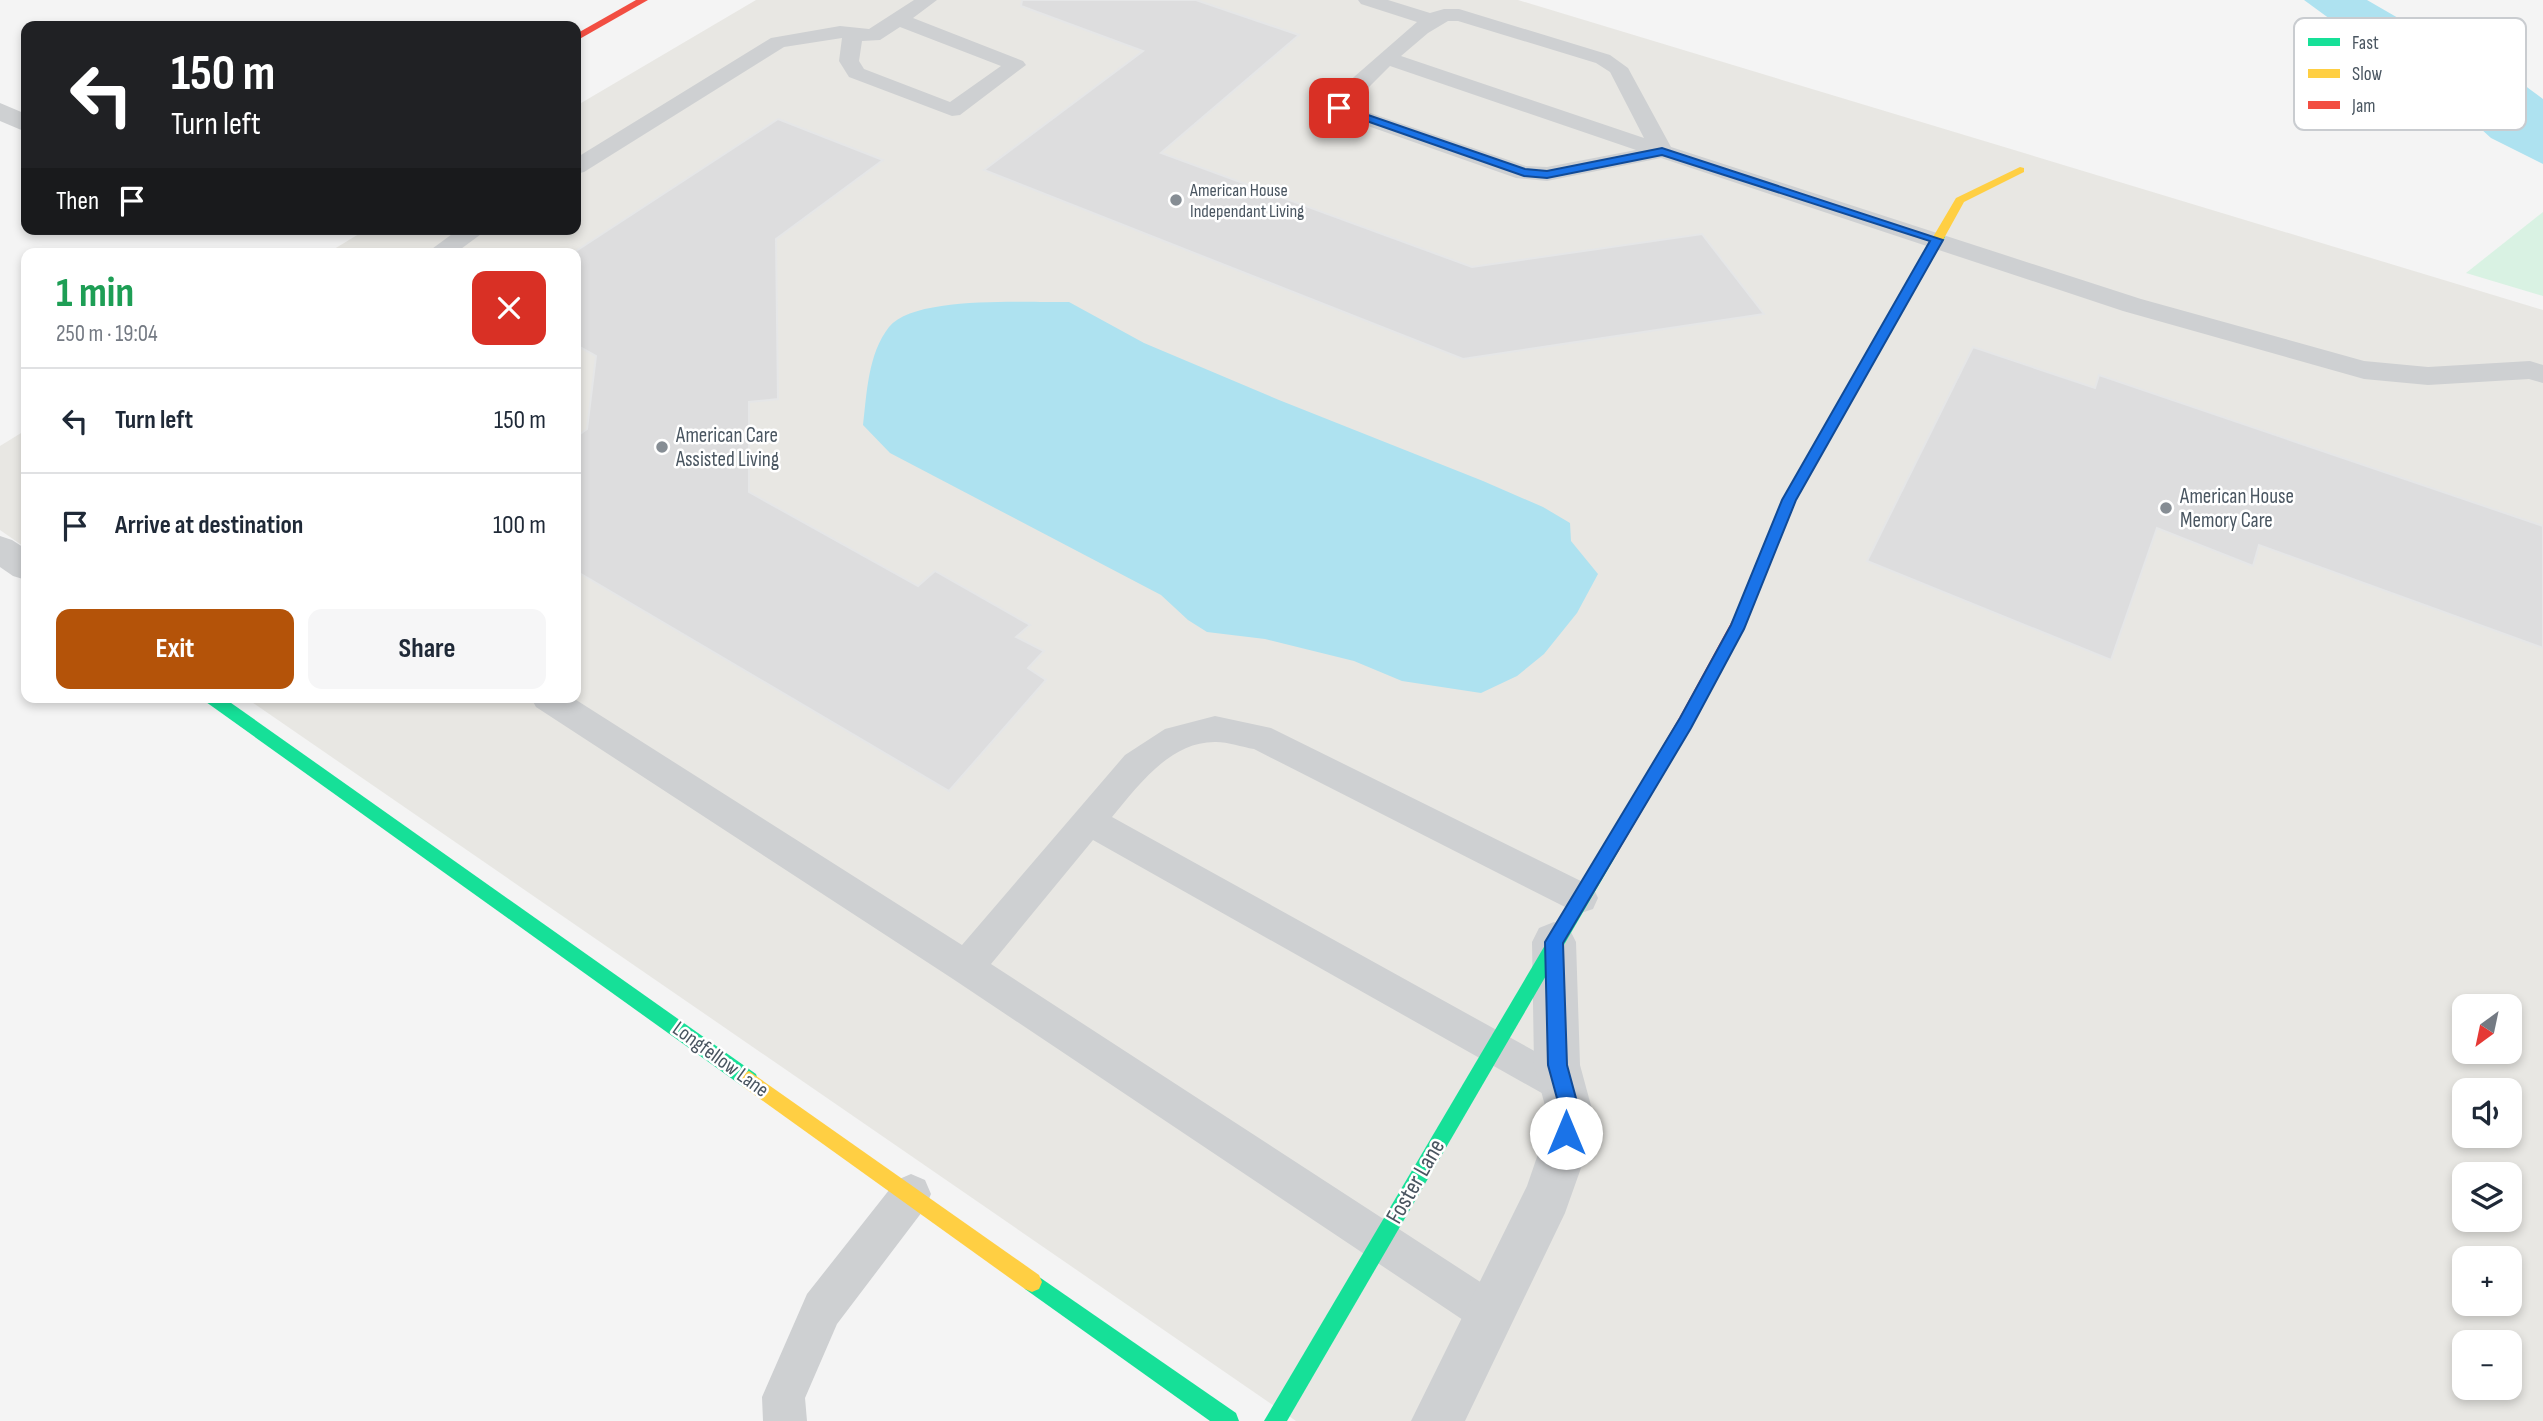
<!DOCTYPE html>
<html lang="en">
<head>
<meta charset="utf-8">
<style>
	body { margin:0; font-family:"Sofia Sans Condensed",sans-serif; background:#f6f6f7; color:#1f2937; height:100vh; display:flex; flex-direction:column; font-size:26px; white-space:nowrap }
	* { box-sizing:border-box; margin:0 }
	p { font-size:23px; color:#747a83 }
	.icon { flex:none; width:38px; height:38px; fill:none; stroke:currentColor; stroke-width:2; stroke-linecap:round; stroke-linejoin:round }
	.map { position:relative; flex:1; overflow:hidden }
	.drawer { position:absolute; left:21px; top:248px; width:560px; height:455px; display:flex; flex-direction:column; background:#fff; border-radius:14px; box-shadow:0 4px 10px #0003 }
	.drawer>* { flex:none }
	.guide { position:absolute; left:21px; top:21px; width:560px; height:214px; border-radius:14px; box-shadow:0 4px 10px #0003; background:#202124; color:#fff; overflow:hidden }
	.needle { width:46px; rotate:213deg }
	.buttons { position:absolute; left:2452px; top:994px; display:grid; gap:14px }
	.buttons a { display:grid; place-items:center; width:70px; height:70px; border-radius:14px; background:#fff; box-shadow:0 4px 10px #0003; font-size:35px }
	.pin { position:absolute; display:grid; place-items:center; width:60px; height:60px; color:#fff; margin:-30px; border-radius:14px; box-shadow:0 4px 10px #0006 }
	.me { position:absolute; width:77px; margin:-38px; rotate:0deg; stroke-linejoin:round; filter:drop-shadow(0 0 5px #0008) }
	.turn { display:flex; align-items:center; gap:24px; height:147px; padding:0 35px; font-size:32px }
	.turn .icon { width:91px; height:91px; stroke-width:2.5 }
	.turn b { display:block; font-size:49px; line-height:60px }
	.then { display:flex; align-items:center; height:66px; padding:0 35px; background:#0003; gap:14px; font-size:26px }
	.round { display:grid; place-items:center; flex:none; width:74px; height:74px; border-radius:14px; background:#f6f6f7 }
	.summary { display:flex; align-items:center; justify-content:space-between; height:119px; padding:0 35px }
	h1 { font-size:42px; font-weight:700; line-height:52px; color:#1e9e55 }
	.action { display:flex; gap:14px; margin-top:auto; padding:14px 35px }
	.action a { flex:1; height:80px; border-radius:14px; background:#b45309; color:#fff; font-size:28px; font-weight:700; line-height:80px; text-align:center }
	.action a+a { background:#f6f6f7; color:#1f2937 }
	ul { padding:0; list-style:none }
	li { display:flex; align-items:center; gap:21px; height:105px; padding:0 35px; border-top:2px solid #e0e1e3 }
	li div { flex:1 }
	li b { display:block; font-size:26px }
	li em { font-style:normal }
	.map>svg:first-child { display:block }
	.commercial { fill:#e8e7e3; fill-rule:evenodd }
	.green { fill:#d9f2e3 }
	.water { fill:#aee2f0 }
	.building { fill:#ddddde; stroke:#e5e6e7; stroke-width:2 }
	.lines { fill:none; stroke-linecap:round; stroke-linejoin:round }
	.lane { fill:#ced0d2; fill-rule:evenodd }
	.street { fill:#ced0d2; fill-rule:evenodd }
	.fast { fill:#16e098; fill-rule:evenodd }
	.slow { fill:#ffcf43; fill-rule:evenodd }
	.jam { fill:#f24e42; fill-rule:evenodd }
	.route { fill:#1a73e8; stroke:#114b97; stroke-width:2 }
	.poi-dot { fill:#868d94; stroke:#fff; stroke-width:2.5 }
	.labels { text-anchor:middle; stroke-width:5; stroke-linejoin:round; paint-order:stroke }
	.far-poi-label { font-size:18px; fill:#4a5661; stroke:#fff; text-anchor:start }
	.poi-label { font-size:21px; fill:#4a5661; stroke:#fff; text-anchor:start }
	.street-label { font-size:21px; fill:#4a5661; stroke:#fff }
	.near-street-label { font-size:24px; fill:#4a5661; stroke:#fff }
	.key { fill:#fff; stroke:#c9ccd0; stroke-width:2 }
	.key-label { font-size:19px; fill:#4a5661 }
</style>
</head>
<body>
<div class="map">
<svg width="2543" height="1421" viewBox="0 0 2543 1421">
	<rect width="100%" height="100%" fill="#f4f4f4"/>
	<g class="commercial">
		<path d="M756,0H1518L2543,310V1421H1296L246,698H576V254H326L367,229H576V106ZM2464,1006H2510V1052H2464ZM2464,1090H2510V1136H2464ZM2464,1174H2510V1220H2464ZM2464,1258H2510V1304H2464ZM2464,1342H2510V1388H2464Z"/>
		<path d="M26,430V548L0,530V446Z"/>
	</g>
	<path class="green" d="M2543,212V296L2466,273Z"/>
	<g class="water">
		<path d="M2304,0H2367L2450,48L2516,79L2543,99V164L2491,138L2449,100L2371,49Z"/>
		<path d="M1069,302L1144,343L1279,400L1483,481L1543,507L1570,523L1571,541L1598,574L1577,613L1544,654L1517,676L1481,693L1402,681L1354,661L1265,639L1207,632L1188,620L1161,595L890,453L863,425C867,392 868,354 889,327C915,295 1028,303 1069,302Z"/>
	</g>
	<g class="building">
		<path d="M1022,0H1196L1299,35L1161,153L1472,267L1702,234L1764,314L1463,359L984,170L1143,51L1021,6Z"/>
		<path d="M778,119L883,160L776,239L778,399L749,402V492L918,586L935,571L1030,625L1016,637L1044,651L1028,668L1046,680L949,791L576,571V437L587,429L596,356L576,345V251Z"/>
		<path d="M1973,347L2095,388L2099,375L2543,526V648L2259,545L2253,566L2157,528L2111,660L1867,561Z"/>
	</g>
	<g class="lines">
		<g class="lane">
			<path d="M914,0H937L913,18L1023,61L1026,65L960,115L952,116L849,77L839,61L842,38L784,47L584,172L576,174V158L771,38L840,26L869,29ZM900,27L1001,66L950,102L864,69L859,61L862,41L880,40Z"/>
			<path d="M1358,0H1388L1430,13L1444,9H1459L1610,55L1628,68L1671,147L2141,299L2364,361L2428,367L2530,361L2543,365V383L2529,379L2428,385L2364,379L2123,311L1661,158L1547,181L1516,178L1331,113L1328,108L1331,97L1417,22L1361,4ZM1448,21H1458L1596,63L1610,72L1644,138L1401,56L1428,33ZM1390,66L1636,150L1547,167L1526,166L1350,106Z"/>
			<path d="M459,229H488L454,254H425Z"/>
			<path d="M531,698H573L962,945L1125,755L1165,729L1215,716L1271,728L1593,887L1598,898L1593,909L1581,913L1569,909L1254,749C1242,747 1228,742 1216,742C1170,741 1138,786 1112,817L1576,1074L1582,1087L1576,1100L1563,1105L1093,840L991,964L1505,1298L1511,1313L1505,1328L1490,1334L1475,1328L953,979L536,707Z"/>
			<path d="M911,1174L925,1180L931,1194L925,1208L837,1324L805,1398L807,1421H763L762,1397L807,1294L897,1180Z"/>
		</g>
		<g class="street">
			<path d="M0,103L26,114V132L0,121Z"/>
			<path d="M0,536L12,540L26,549V580L13,576L0,567Z"/>
			<path d="M1554,922L1569,928L1576,942L1580,1065L1593,1113L1586,1154L1565,1213L1465,1421H1411L1527,1186L1538,1154L1547,1113L1534,1065L1532,942L1539,928Z"/>
		</g>
		<g class="fast">
			<path d="M1939,233L1945,237L1796,500L1751,612L1744,618L1739,616L1737,612L1782,500L1933,237Z"/>
			<path d="M204,698H224L756,1074L758,1080L756,1086L749,1089L742,1086L206,702Z"/>
			<path d="M1612,840L1618,842L1620,847L1618,852L1287,1421H1264L1606,842Z"/>
			<path d="M1032,1272L1236,1413L1239,1421H1210L1025,1289L1022,1282L1025,1275Z"/>
		</g>
		<g class="slow">
			<path d="M2020,167L2024,168V172L1964,202L1943,240H1935L1933,237L1956,198Z"/>
			<path d="M749,1071L1039,1275L1042,1282L1039,1289L1032,1292L1025,1289L742,1086L740,1080L742,1074Z"/>
		</g>
		<g class="jam">
			<path d="M636,0H648L576,41V34Z"/>
			<path d="M1744,606L1751,612L1691,728L1618,852L1612,854L1606,852L1604,847L1606,842L1679,718L1739,608Z"/>
		</g>
	</g>
	<path class="route" d="M1335,106H1342L1525,169L1547,171L1662,148L1943,240L1796,500L1744,629L1691,728L1563,943L1567,1065L1580,1113L1573,1140L1566,1143L1559,1140L1557,1133L1561,1113L1548,1065L1545,942L1680,718L1731,625L1782,500L1930,241L1662,155L1547,178L1524,176L1335,110Z"/>
	<g class="poi-dot">
		<circle cx="1176" cy="200" r="7"/>
		<circle cx="662" cy="447" r="7"/>
		<circle cx="2166" cy="508" r="7"/>
	</g>
	<g class="labels">
		<g class="far-poi-label">
			<text x="1190" y="196">American House<tspan x="1190" dy="21">Independant Living</tspan></text>
		</g>
		<g class="poi-label">
			<text x="676" y="442">American Care<tspan x="676" dy="24">Assisted Living</tspan></text>
			<text x="2180" y="503">American House<tspan x="2180" dy="24">Memory Care</tspan></text>
		</g>
		<g class="street-label">
			<text transform="translate(721 1059) rotate(36)" y="7">Longfellow Lane</text>
		</g>
		<g class="near-street-label">
			<text transform="translate(1415 1181) rotate(-60)" y="8">Foster Lane</text>
		</g>
	</g>
	<rect x="2294" y="18" width="232" height="112" rx="10" class="key"/>
	<rect x="2308" y="38" width="32" height="8" fill="#16e098"/>
	<rect x="2308" y="69" width="32" height="9" fill="#ffcf43"/>
	<rect x="2308" y="101" width="32" height="8" fill="#f24e42"/>
	<g class="key-label">
		<text x="2352" y="49">Fast</text>
		<text x="2352" y="80">Slow</text>
		<text x="2352" y="112">Jam</text>
	</g>
</svg>
<div class="buttons">
<a><svg class="needle" viewBox="-14 -14 28 28"><path d="M0-13l5 13h-10z" fill="#e53935"/><path d="M0 13l5-13h-10z" fill="#747a83"/></svg></a>
<a><svg class="icon" aria-label="sound" viewBox="0 0 24 24"><path d="M4 9h4l5-4v14l-5-4H4zM17 9q2 3 0 6"/></svg></a>
<a><svg class="icon" aria-label="layers" viewBox="0 0 24 24"><path d="M12 4l9 5-9 5-9-5zM3 14l9 5 9-5"/></svg></a>
<a>+</a>
<a>−</a>
</div>
<div class="pin" style="left:1339px;top:108px;background:#d93025"><svg class="icon" aria-label="arrive" viewBox="0 0 24 24"><path d="M6 21V4h12l-3 4 3 4H6"/></svg></div>
<svg class="me" style="left:1566px;top:1133px" viewBox="-20 -20 40 40"><circle r="19" fill="#fff"/><path d="M0-13L10 11 0 6-10 11z" fill="#1a73e8"/></svg>
<div class="guide">
<div class="turn"><svg class="icon" aria-label="left" viewBox="0 0 24 24"><path d="M17 20v-9H6M10 6l-5 5 5 5"/></svg><div><b>150 m</b>Turn left</div></div>
<div class="then">Then<svg class="icon" aria-label="arrive" viewBox="0 0 24 24"><path d="M6 21V4h12l-3 4 3 4H6"/></svg></div>
</div>
<section class="drawer">
<div class="summary"><div><h1>1 min</h1><p>250 m · 19:04</p></div><a class="round" style="background:#d93025;color:#fff"><svg class="icon" aria-label="close" viewBox="0 0 24 24"><path d="M6 6l12 12M18 6L6 18"/></svg></a></div>
<ul>
<li><svg class="icon" aria-label="left" viewBox="0 0 24 24"><path d="M17 20v-9H6M10 6l-5 5 5 5"/></svg><div><b>Turn left</b></div><em>150 m</em></li>
<li><svg class="icon" aria-label="arrive" viewBox="0 0 24 24"><path d="M6 21V4h12l-3 4 3 4H6"/></svg><div><b>Arrive at destination</b></div><em>100 m</em></li>
</ul>
<div class="action"><a>Exit</a><a>Share</a></div>
</section>
</div>
</body>
</html>
